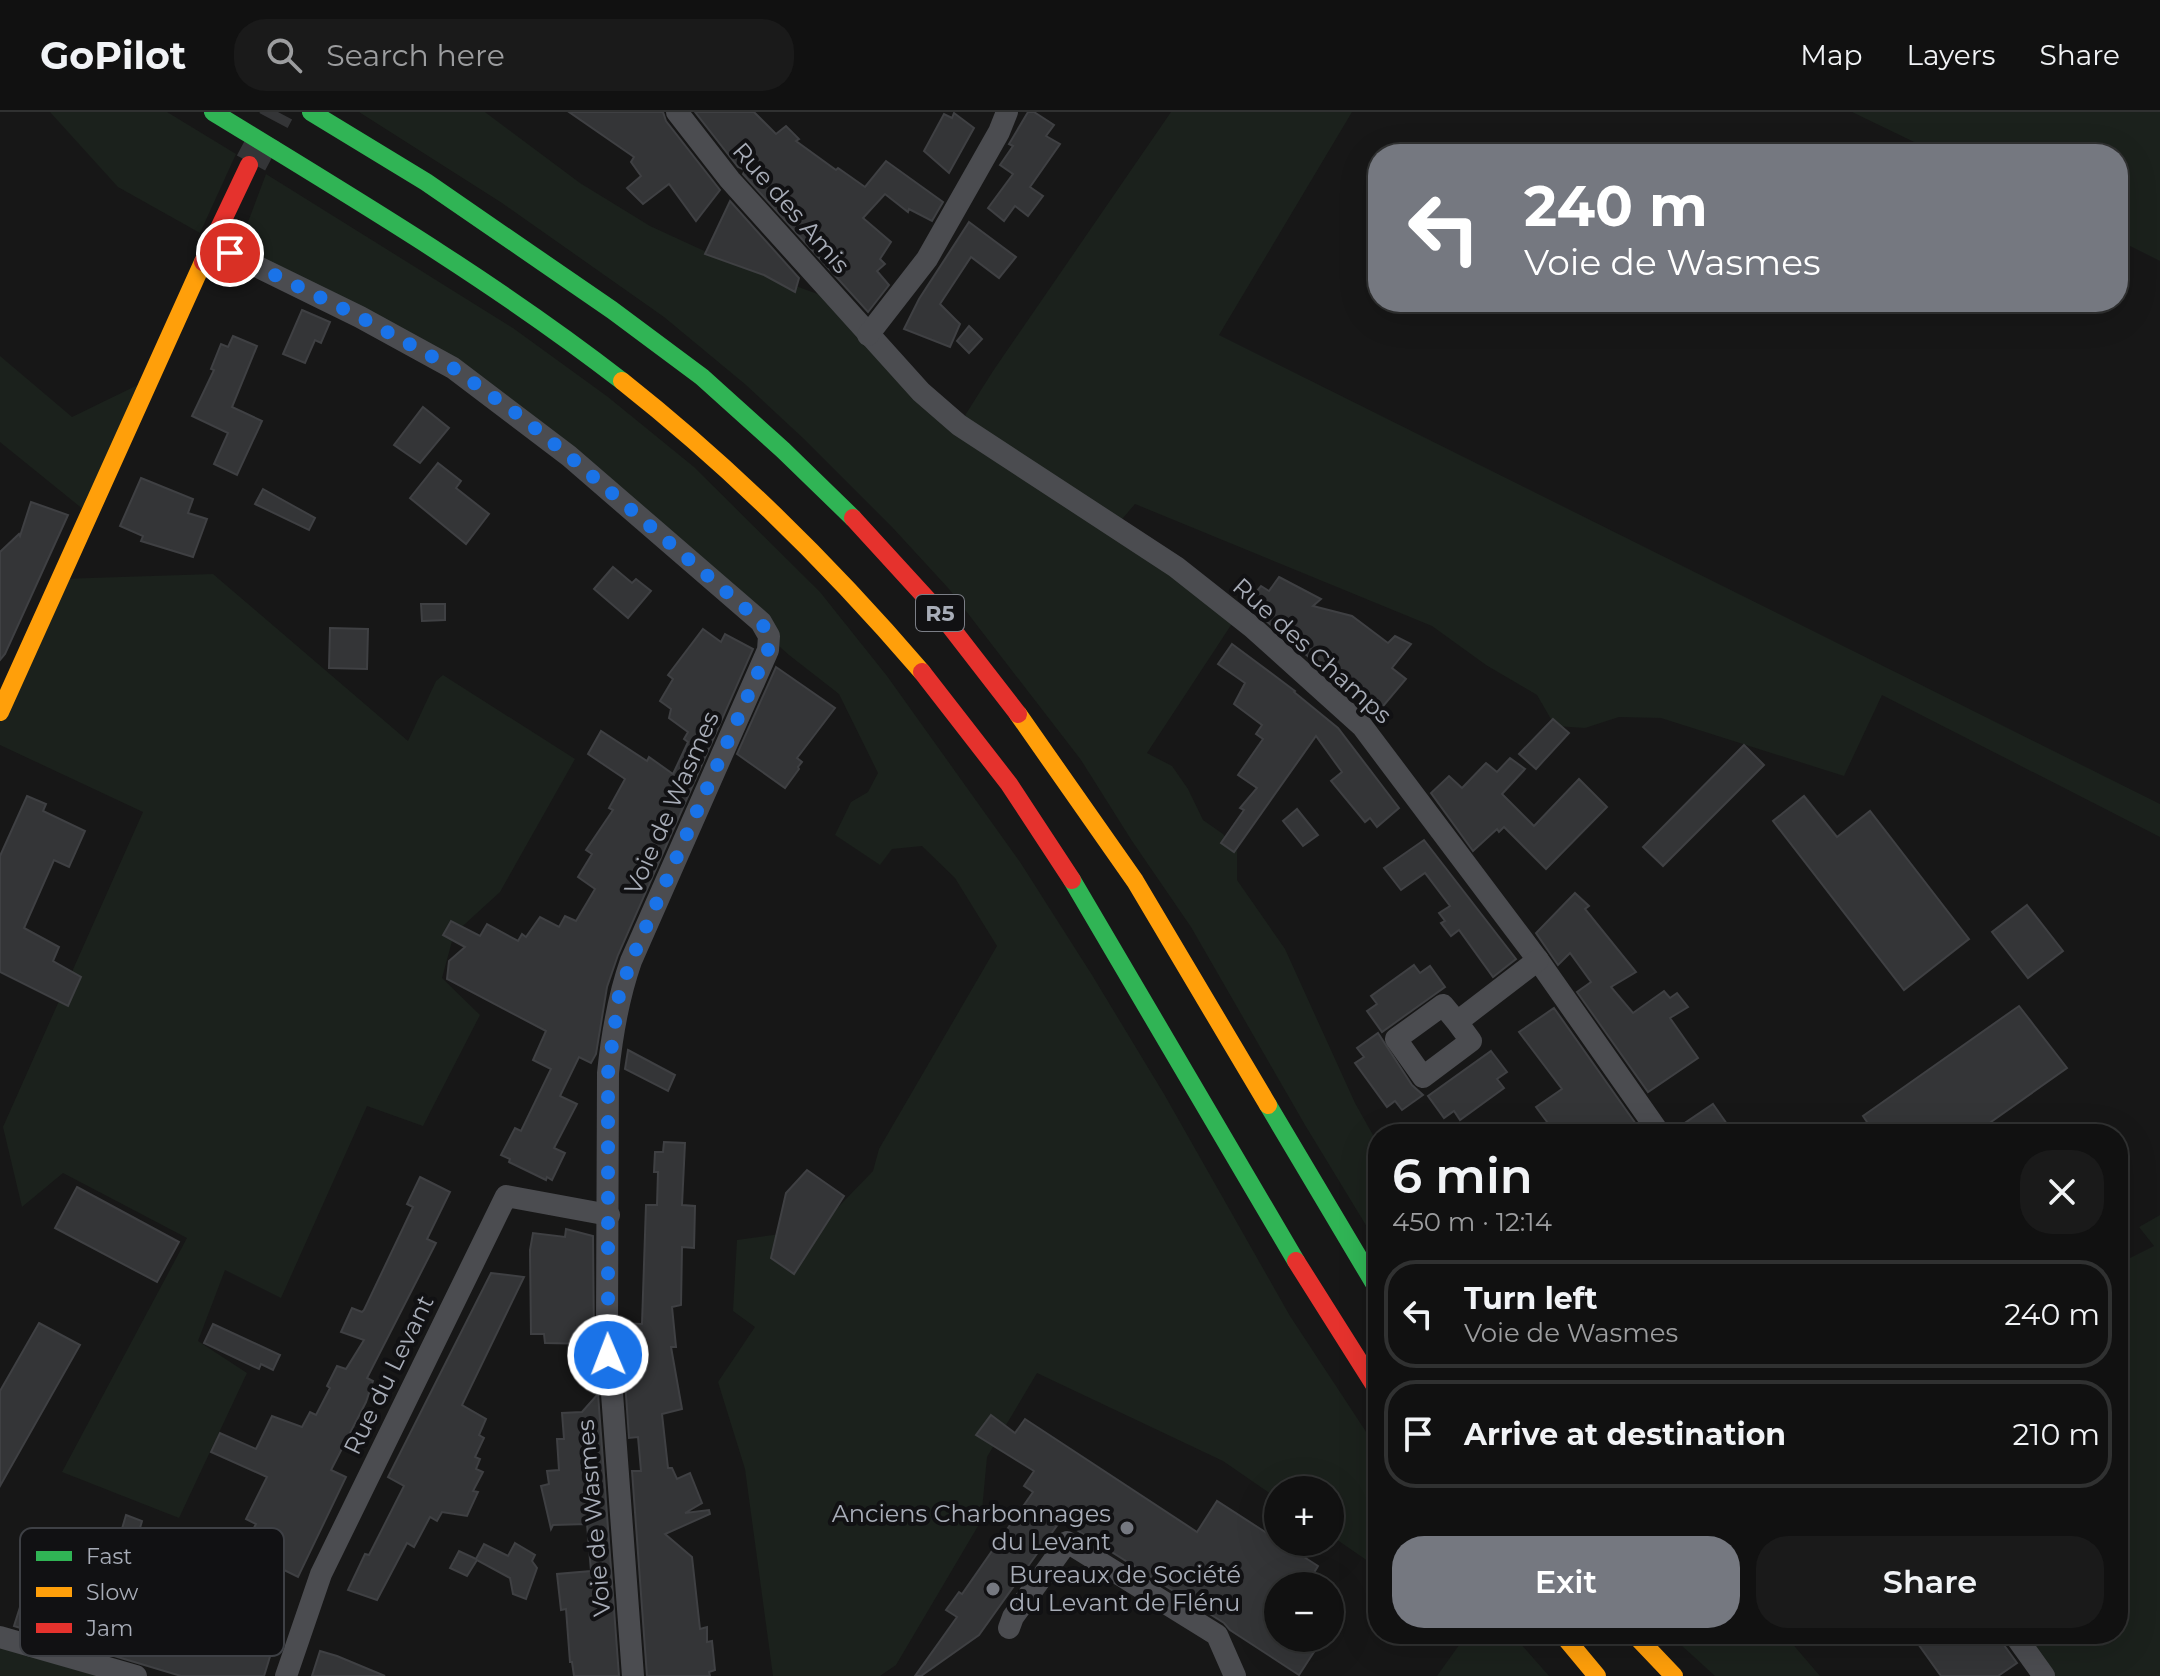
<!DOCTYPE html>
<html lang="en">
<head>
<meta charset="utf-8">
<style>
	body { margin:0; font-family:Montserrat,sans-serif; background:#1a1a1a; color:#f1f3f6; height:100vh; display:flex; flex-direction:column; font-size:30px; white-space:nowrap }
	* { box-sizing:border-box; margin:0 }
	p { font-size:26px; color:#9c9d9f }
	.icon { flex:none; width:44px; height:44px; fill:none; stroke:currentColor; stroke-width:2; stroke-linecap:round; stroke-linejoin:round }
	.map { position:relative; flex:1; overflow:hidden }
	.drawer { position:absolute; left:1368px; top:1012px; width:760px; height:520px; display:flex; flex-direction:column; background:#111; border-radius:32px; box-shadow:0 8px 32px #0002,0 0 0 2px #303131 }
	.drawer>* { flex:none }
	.guide { position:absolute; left:1368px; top:32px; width:760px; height:168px; border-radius:32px; box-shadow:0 8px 32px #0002,0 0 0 2px #303131; background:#757880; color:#fff; overflow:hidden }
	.buttons { position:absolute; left:1264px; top:1364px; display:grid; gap:16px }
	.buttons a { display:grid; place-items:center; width:80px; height:80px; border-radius:50%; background:#111; box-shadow:0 8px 32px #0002,0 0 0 2px #303131; font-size:40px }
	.pin { position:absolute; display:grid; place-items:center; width:68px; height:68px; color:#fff; margin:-34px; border:4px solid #fff; border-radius:50%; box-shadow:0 2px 8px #0007 }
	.me { position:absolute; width:88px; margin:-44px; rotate:359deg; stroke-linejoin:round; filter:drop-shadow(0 0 6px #0008) }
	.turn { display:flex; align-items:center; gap:28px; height:168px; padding:0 24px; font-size:36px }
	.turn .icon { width:104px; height:104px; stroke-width:2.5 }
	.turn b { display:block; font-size:56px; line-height:68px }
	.round { display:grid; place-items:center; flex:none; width:84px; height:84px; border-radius:32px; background:#1a1a1a }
	.head { display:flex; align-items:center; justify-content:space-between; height:136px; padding:0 24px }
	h1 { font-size:48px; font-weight:600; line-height:60px }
	.button { display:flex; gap:16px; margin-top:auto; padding:16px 24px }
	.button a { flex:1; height:92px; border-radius:32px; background:#757880; color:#fff; font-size:32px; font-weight:600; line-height:92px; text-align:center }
	.button a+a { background:#1a1a1a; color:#f1f3f6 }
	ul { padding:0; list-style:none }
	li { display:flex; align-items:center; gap:24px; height:108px; margin:0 16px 12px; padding:0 8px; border:4px solid #303131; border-radius:32px }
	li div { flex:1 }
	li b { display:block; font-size:30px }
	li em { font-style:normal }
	header { display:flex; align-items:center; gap:48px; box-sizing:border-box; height:112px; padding:0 40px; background:#111; border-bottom:2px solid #303131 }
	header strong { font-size:38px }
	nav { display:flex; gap:44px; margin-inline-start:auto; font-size:28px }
	.search { width:560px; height:72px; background:#1a1a1a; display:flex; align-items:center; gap:20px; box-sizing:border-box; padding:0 28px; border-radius:32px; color:#9c9d9f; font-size:30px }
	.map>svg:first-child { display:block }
	.green { fill:#1b211c }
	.building { fill:#343537; stroke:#3f4043; stroke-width:2 }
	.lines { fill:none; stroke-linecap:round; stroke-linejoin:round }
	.secondary-tunnel { stroke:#343537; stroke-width:32; stroke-dasharray:32 16; stroke-linecap:butt }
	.street { stroke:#4b4c50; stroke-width:22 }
	.fast { stroke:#30b455; stroke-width:18 }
	.slow { stroke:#ff9f0a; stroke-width:18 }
	.jam { stroke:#e5322d; stroke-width:18 }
	.route { stroke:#1a73e8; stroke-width:14; stroke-dasharray:0 25.2 }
	.poi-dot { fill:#757880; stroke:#111113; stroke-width:3 }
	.labels { text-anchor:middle; stroke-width:8; stroke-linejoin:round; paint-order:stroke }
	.shield { fill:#111113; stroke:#7b7e86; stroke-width:2 }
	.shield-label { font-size:22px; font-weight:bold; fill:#a8adb8 }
	.street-label { font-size:24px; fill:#a8adb8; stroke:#111113 }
	.poi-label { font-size:24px; fill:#a8adb8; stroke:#111113; text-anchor:end }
	.key { fill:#111113; stroke:#3e4045; stroke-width:2 }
	.key-label { font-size:22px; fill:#a8adb8 }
</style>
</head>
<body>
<header>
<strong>GoPilot</strong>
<div class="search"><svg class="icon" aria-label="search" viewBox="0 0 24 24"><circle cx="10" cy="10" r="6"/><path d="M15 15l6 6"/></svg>Search here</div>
<nav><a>Map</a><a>Layers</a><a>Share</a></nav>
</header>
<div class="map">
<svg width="2160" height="1564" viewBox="0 0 2160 1564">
	<rect width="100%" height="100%" fill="#171717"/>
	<g class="green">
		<path d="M50,0H167L236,42L200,121L118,75Z"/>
		<path d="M359,0H485L580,71L650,114L724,148L837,189L959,313L993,259L1171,0H1352L1219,223L2160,692V725L1882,583L1844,664L1661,606L1619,605L1585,616L1555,614L1537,583L1486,553L1432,514L1135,392L1117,413L1237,504L1147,641L1172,654L1188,677L1203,708L1223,722L1237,739V768L1285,837L1355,991L1378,1032V1133L1305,1013L1191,815L1132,729L1081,648L949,477L892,415L804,327L746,273L664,205L502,91Z"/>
		<path d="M1852,0H2160V149L2118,128V42H1939Z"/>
		<path d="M266,62L513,216L608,285L694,355L820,480L887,564L1020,750L1092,863L1164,982L1290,1204L1378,1338V1456L1330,1423V1378H1278V1387L1223,1349L1037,1261L987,1345L981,1409L896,1553L880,1564H773L745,1357L718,1270L755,1215L733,1199L737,1128L817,1117L873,1059L879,1037L997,834L955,766L922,734L892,737L880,753L835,723L851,690L868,680L878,661L839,582L789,543L520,304L269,160L242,126Z"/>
		<path d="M0,244L72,305L150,267L89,402L0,330Z"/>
		<path d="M213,462L408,629L436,569L443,563L575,647L500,780L454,822L442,866L480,903L423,1014L367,994L281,1186L225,1158L198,1229L247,1261L179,1406L62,1360L187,1126L63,1061L22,1095L3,1015L143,700L0,633V600L60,467Z"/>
		<path d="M2160,1103V1564H2043L2013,1522H2118V1152L2154,1134L2139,1115Z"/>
		<path d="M1467,1522H1512L1549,1564H1437Z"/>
		<path d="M1669,1522H1784L1820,1564H1715Z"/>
		<path d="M0,1528L124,1564H0Z"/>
	</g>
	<g class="building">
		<path d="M569,0H663L666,9L720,78L696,109L669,72L643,92L627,76L641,64L631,50L634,45Z"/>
		<path d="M695,0H754L776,22L786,14L799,27L796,29L836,58L838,56L865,75L886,49L943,90L932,109L909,97L908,100L885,82L863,106L891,130L880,147L885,152L877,159L889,173L868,200L743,62L745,58L738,55Z"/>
		<path d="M1028,0H1034L1054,13L1046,24L1060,32L1030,75L1043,84L1028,104L1015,94L1004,109L988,96L1013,62L1000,53L1013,34L1009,32Z"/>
		<path d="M954,1L974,16L949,61L924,39L944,2L952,6Z"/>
		<path d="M730,89L799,166L795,180L764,163L705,142Z"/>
		<path d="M969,110L1016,145L999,166L971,145L940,192L960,212L950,235L904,217L919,187Z"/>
		<path d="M302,198L330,210L321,231L315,228L305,251L283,242Z"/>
		<path d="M969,214L982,227L969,241L957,229Z"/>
		<path d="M233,224L257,234L232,295L262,309L237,363L214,352L228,321L192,304L214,258L211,257L221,232L228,235Z"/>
		<path d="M423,295L449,316L420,351L394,333Z"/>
		<path d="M438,351L461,369L456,376L489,402L466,432L410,386Z"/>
		<path d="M141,366L193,387L188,401L207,407L193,445L141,429L143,424L120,414Z"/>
		<path d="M263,377L315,406L309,418L255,392Z"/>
		<path d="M31,390L68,403L5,542L0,548V440L19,422L20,424Z"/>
		<path d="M613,455L632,471L636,467L651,479L628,506L594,477Z"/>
		<path d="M1279,465L1321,487L1313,494L1352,504L1388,531L1395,524L1411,532L1392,556L1406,567L1373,606L1362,590L1246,492L1261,474L1269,479Z"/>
		<path d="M421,492H445V508L422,509Z"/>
		<path d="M330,516L368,517L367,557L329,556Z"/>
		<path d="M703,517L721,530L725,522L753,537L618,843L607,875L596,942L591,951L579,945L560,984L577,992L554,1036L565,1041L552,1068L547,1065L546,1068L509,1050L510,1047L501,1043L515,1016L521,1019L551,957L533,948L546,919L447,867L449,849L465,835L443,823L451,809L480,824L487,812L518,829L522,822L526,825L540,805L559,815L565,804L576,809L595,777L578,765L592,742L586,738L613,698L609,696L625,667L588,642L601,619L647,649L649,645L673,662L688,630L684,627L688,620L669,606L671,597L660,589L673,567L668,563Z"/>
		<path d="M1232,532L1295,579L1294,580L1338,616L1399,696L1377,715L1370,706L1365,710L1331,669L1342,660L1316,624L1234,740L1221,731L1244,698L1240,696L1257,676L1238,663L1263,627L1256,622L1262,613L1234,592L1245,571L1218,552Z"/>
		<path d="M776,555L835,596L797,646L802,650L798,655L799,657L785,676L737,642Z"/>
		<path d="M1553,607L1569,621L1536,657L1519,642Z"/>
		<path d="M1744,633L1764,653L1663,754L1643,735Z"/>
		<path d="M1510,646L1525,657L1502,682L1534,714L1579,667L1607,695L1546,757L1504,715L1499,720L1497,717L1473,739L1431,681L1449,664L1462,676L1486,651L1497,660Z"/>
		<path d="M27,684L46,692L43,699L85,719L69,755L54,748L24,816L59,835L53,849L81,865L68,894L0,860V744Z"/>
		<path d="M1804,684L1837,725L1870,699L1969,827L1904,878L1773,709Z"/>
		<path d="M1297,697L1318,723L1303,734L1283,709Z"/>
		<path d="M1424,728L1516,847L1493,865L1459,818L1451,824L1441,811L1445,809L1439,801L1450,794L1425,761L1401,778L1384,756Z"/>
		<path d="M1575,781L1589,794L1585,797L1636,860L1611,875L1633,901L1664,879L1670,886L1677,881L1688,895L1670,906L1698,946L1648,980L1577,880L1591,870L1570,841L1558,853L1536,821Z"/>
		<path d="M2027,793L2063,839L2028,866L1992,820Z"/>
		<path d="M1414,853L1420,861L1430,854L1445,875L1382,920L1367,899L1377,892L1371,884Z"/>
		<path d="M2019,894L2067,956L1974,1022H1875L1863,1004Z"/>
		<path d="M1554,896L1643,1022H1556L1536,995L1562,977L1519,920Z"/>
		<path d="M1378,921L1412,973L1423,983L1402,998L1395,989L1387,995L1355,951L1364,945L1357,936Z"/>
		<path d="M628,938L675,963L668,979L625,957Z"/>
		<path d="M1491,939L1507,960L1497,967L1504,976L1460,1008L1454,999L1444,1006L1428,984Z"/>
		<path d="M1713,992L1734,1022H1674L1673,1019Z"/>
		<path d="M664,1030L685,1031L682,1093L695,1094L694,1136L682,1135L681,1193L672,1195L676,1235H671L682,1297L662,1302L668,1356H672L677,1367L690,1361L702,1391L685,1401L709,1398L710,1402L665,1422L692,1445L700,1517L707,1515V1530L712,1529L715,1558L709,1560L710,1564H647L632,1359H641L638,1325L629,1326L621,1211L642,1212L646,1093H657L658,1060H654L655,1040H663Z"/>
		<path d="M807,1058L844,1084L794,1162L771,1146L786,1081Z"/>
		<path d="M420,1065L450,1080L427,1127L436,1131L367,1266L373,1269L366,1290L331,1358L346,1365L298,1465L276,1454L268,1475L235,1464L242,1438L256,1412L246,1407L267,1365L211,1340L220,1321L256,1337L272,1304L302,1315L310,1300L316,1303L330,1276L327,1274L337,1254L346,1257L364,1228L341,1220L352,1196L362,1200L364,1198L413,1095L407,1092Z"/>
		<path d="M77,1075L179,1130L157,1170L55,1116Z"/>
		<path d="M566,1117L593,1124L594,1232L545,1231L544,1222H531L530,1138L533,1121L565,1125Z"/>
		<path d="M491,1161L524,1165L462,1293L486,1307L479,1323L484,1326L475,1345L480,1347L476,1357L483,1360L473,1379L478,1380L467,1404L442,1400L437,1409L430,1405L414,1435L407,1431L377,1488L348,1478L365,1442L369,1443L404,1374L388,1365Z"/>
		<path d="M39,1211L80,1233L0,1374V1279Z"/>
		<path d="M213,1212L280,1243L273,1258L261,1252L259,1257L204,1231Z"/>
		<path d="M598,1282L619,1564H574L572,1550H570L566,1497L561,1498L557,1462L591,1459L587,1412L553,1413L551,1417L541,1374L549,1372L547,1359L559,1358L557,1327H564L562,1301L582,1300Z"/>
		<path d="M991,1303L1015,1321L1025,1307L1197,1420L1217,1389L1318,1454L1306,1474H1278V1526H1323L1299,1563L1230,1518L1224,1511L1061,1408L979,1523L921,1564H915L957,1505L946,1498L959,1480L962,1482L1033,1380L1024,1374L1034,1359L976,1323Z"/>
		<path d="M126,1403L142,1409L110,1521L144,1530L175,1422L195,1428L170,1510L205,1521L212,1499L228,1504L220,1530L255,1540L266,1507L280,1512L264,1564H181L14,1514L21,1492L32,1495L45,1453L65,1459L59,1477L101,1489Z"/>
		<path d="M515,1431L535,1443L532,1449L537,1456L526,1487L513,1482L510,1466L477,1448L467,1464L450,1456L459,1439L476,1447L484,1432L508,1444Z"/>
		<path d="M1911,1522H1996L2017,1551L1998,1564H1941Z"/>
		<path d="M320,1539L337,1544L385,1564H312Z"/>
	</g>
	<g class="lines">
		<path class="secondary-tunnel" d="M251,51L278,0"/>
		<g class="street">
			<path d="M677,0L730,68L921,280L959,313L1176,455L1252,515L1362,614L1538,848L1660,1022"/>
			<path d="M211,132L360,205L453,256L569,344L761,510L769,524L768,538L631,849C618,886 612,922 608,961L607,1214L633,1564"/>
			<path d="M868,223L927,147L999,20L1007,0"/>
			<path d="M1457,910L1471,929L1423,965L1396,927L1443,893L1457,910L1538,848"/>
			<path d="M1009,1516L1013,1505L1067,1430L1217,1523L1235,1564"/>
			<path d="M2014,1522L2044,1564"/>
			<path d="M0,1525L136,1564"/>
			<path d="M286,1564L321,1462L506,1084L609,1103"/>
		</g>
		<g class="fast">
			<path d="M213,0C352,85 493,169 622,269"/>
			<path d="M311,0L426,70L612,198L702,265L783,338L853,406"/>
			<path d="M1072,768L1296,1149"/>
			<path d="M1268,993L1378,1178"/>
		</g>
		<g class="slow">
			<path d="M622,269C732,356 831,454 922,560"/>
			<path d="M0,600L203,150"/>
			<path d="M1018,602L1135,769L1268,993"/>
			<path d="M1562,1522L1597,1564"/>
			<path d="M1634,1522L1674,1564"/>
		</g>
		<g class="jam">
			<path d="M203,150L249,53"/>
			<path d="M853,406L939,500L1018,602"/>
			<path d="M922,560L1009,672L1072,768"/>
			<path d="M1296,1149L1378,1279"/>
		</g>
	</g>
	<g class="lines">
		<path class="route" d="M230,141L360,205L453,256L520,304L569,344L761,510L769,524L768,538L631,849L619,883L608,961V1243"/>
	</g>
	<g class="poi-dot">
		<circle cx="1127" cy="1416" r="8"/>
		<circle cx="993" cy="1477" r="8"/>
	</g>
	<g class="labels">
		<rect class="shield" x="916" y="483" width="48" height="36" rx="6"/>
		<g class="shield-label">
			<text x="940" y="509">R5</text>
		</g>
		<g class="street-label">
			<text transform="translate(791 96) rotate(49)" y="8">Rue des Amis</text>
			<text transform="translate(1312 539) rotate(42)" y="8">Rue des Champs</text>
			<text transform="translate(672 691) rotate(-66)" y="8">Voie de Wasmes</text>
			<text transform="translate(389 1263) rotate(-64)" y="8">Rue du Levant</text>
			<text transform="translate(594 1406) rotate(-95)" y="8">Voie de Wasmes</text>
		</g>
		<g class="poi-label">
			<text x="1111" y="1410">Anciens Charbonnages<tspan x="1111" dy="28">du Levant</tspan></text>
			<text x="1009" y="1471" text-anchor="start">Bureaux de Société<tspan x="1009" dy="28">du Levant de Flénu</tspan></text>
		</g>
	</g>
	<rect x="20" y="1416" width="264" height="128" rx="12" class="key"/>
	<rect x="36" y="1439" width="36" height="10" fill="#30b455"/>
	<rect x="36" y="1475" width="36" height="10" fill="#ff9f0a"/>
	<rect x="36" y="1511" width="36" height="10" fill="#e5322d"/>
	<g class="key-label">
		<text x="86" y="1452">Fast</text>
		<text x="86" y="1488">Slow</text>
		<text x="86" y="1524">Jam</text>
	</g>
</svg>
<div class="buttons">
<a>+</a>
<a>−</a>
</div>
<div class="pin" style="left:230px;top:141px;background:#d93025"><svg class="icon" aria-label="arrive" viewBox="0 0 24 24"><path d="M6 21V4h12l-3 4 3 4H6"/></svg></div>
<svg class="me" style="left:608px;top:1243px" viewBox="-20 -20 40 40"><circle r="17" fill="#1a73e8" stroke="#fff" stroke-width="3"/><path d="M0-11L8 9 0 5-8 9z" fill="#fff"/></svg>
<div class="guide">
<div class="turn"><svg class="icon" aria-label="left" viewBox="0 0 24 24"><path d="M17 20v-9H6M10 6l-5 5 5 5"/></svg><div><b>240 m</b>Voie de Wasmes</div></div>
</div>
<section class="drawer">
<div class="head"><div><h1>6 min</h1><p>450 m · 12:14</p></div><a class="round"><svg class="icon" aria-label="close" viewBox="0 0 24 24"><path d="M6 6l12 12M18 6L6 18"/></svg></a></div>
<ul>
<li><svg class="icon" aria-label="left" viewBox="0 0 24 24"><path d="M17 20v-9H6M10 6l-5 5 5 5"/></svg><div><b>Turn left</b><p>Voie de Wasmes</p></div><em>240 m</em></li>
<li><svg class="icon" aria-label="arrive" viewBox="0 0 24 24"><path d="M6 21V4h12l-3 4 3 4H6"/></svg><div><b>Arrive at destination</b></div><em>210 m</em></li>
</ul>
<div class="button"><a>Exit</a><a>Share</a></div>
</section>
</div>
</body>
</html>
